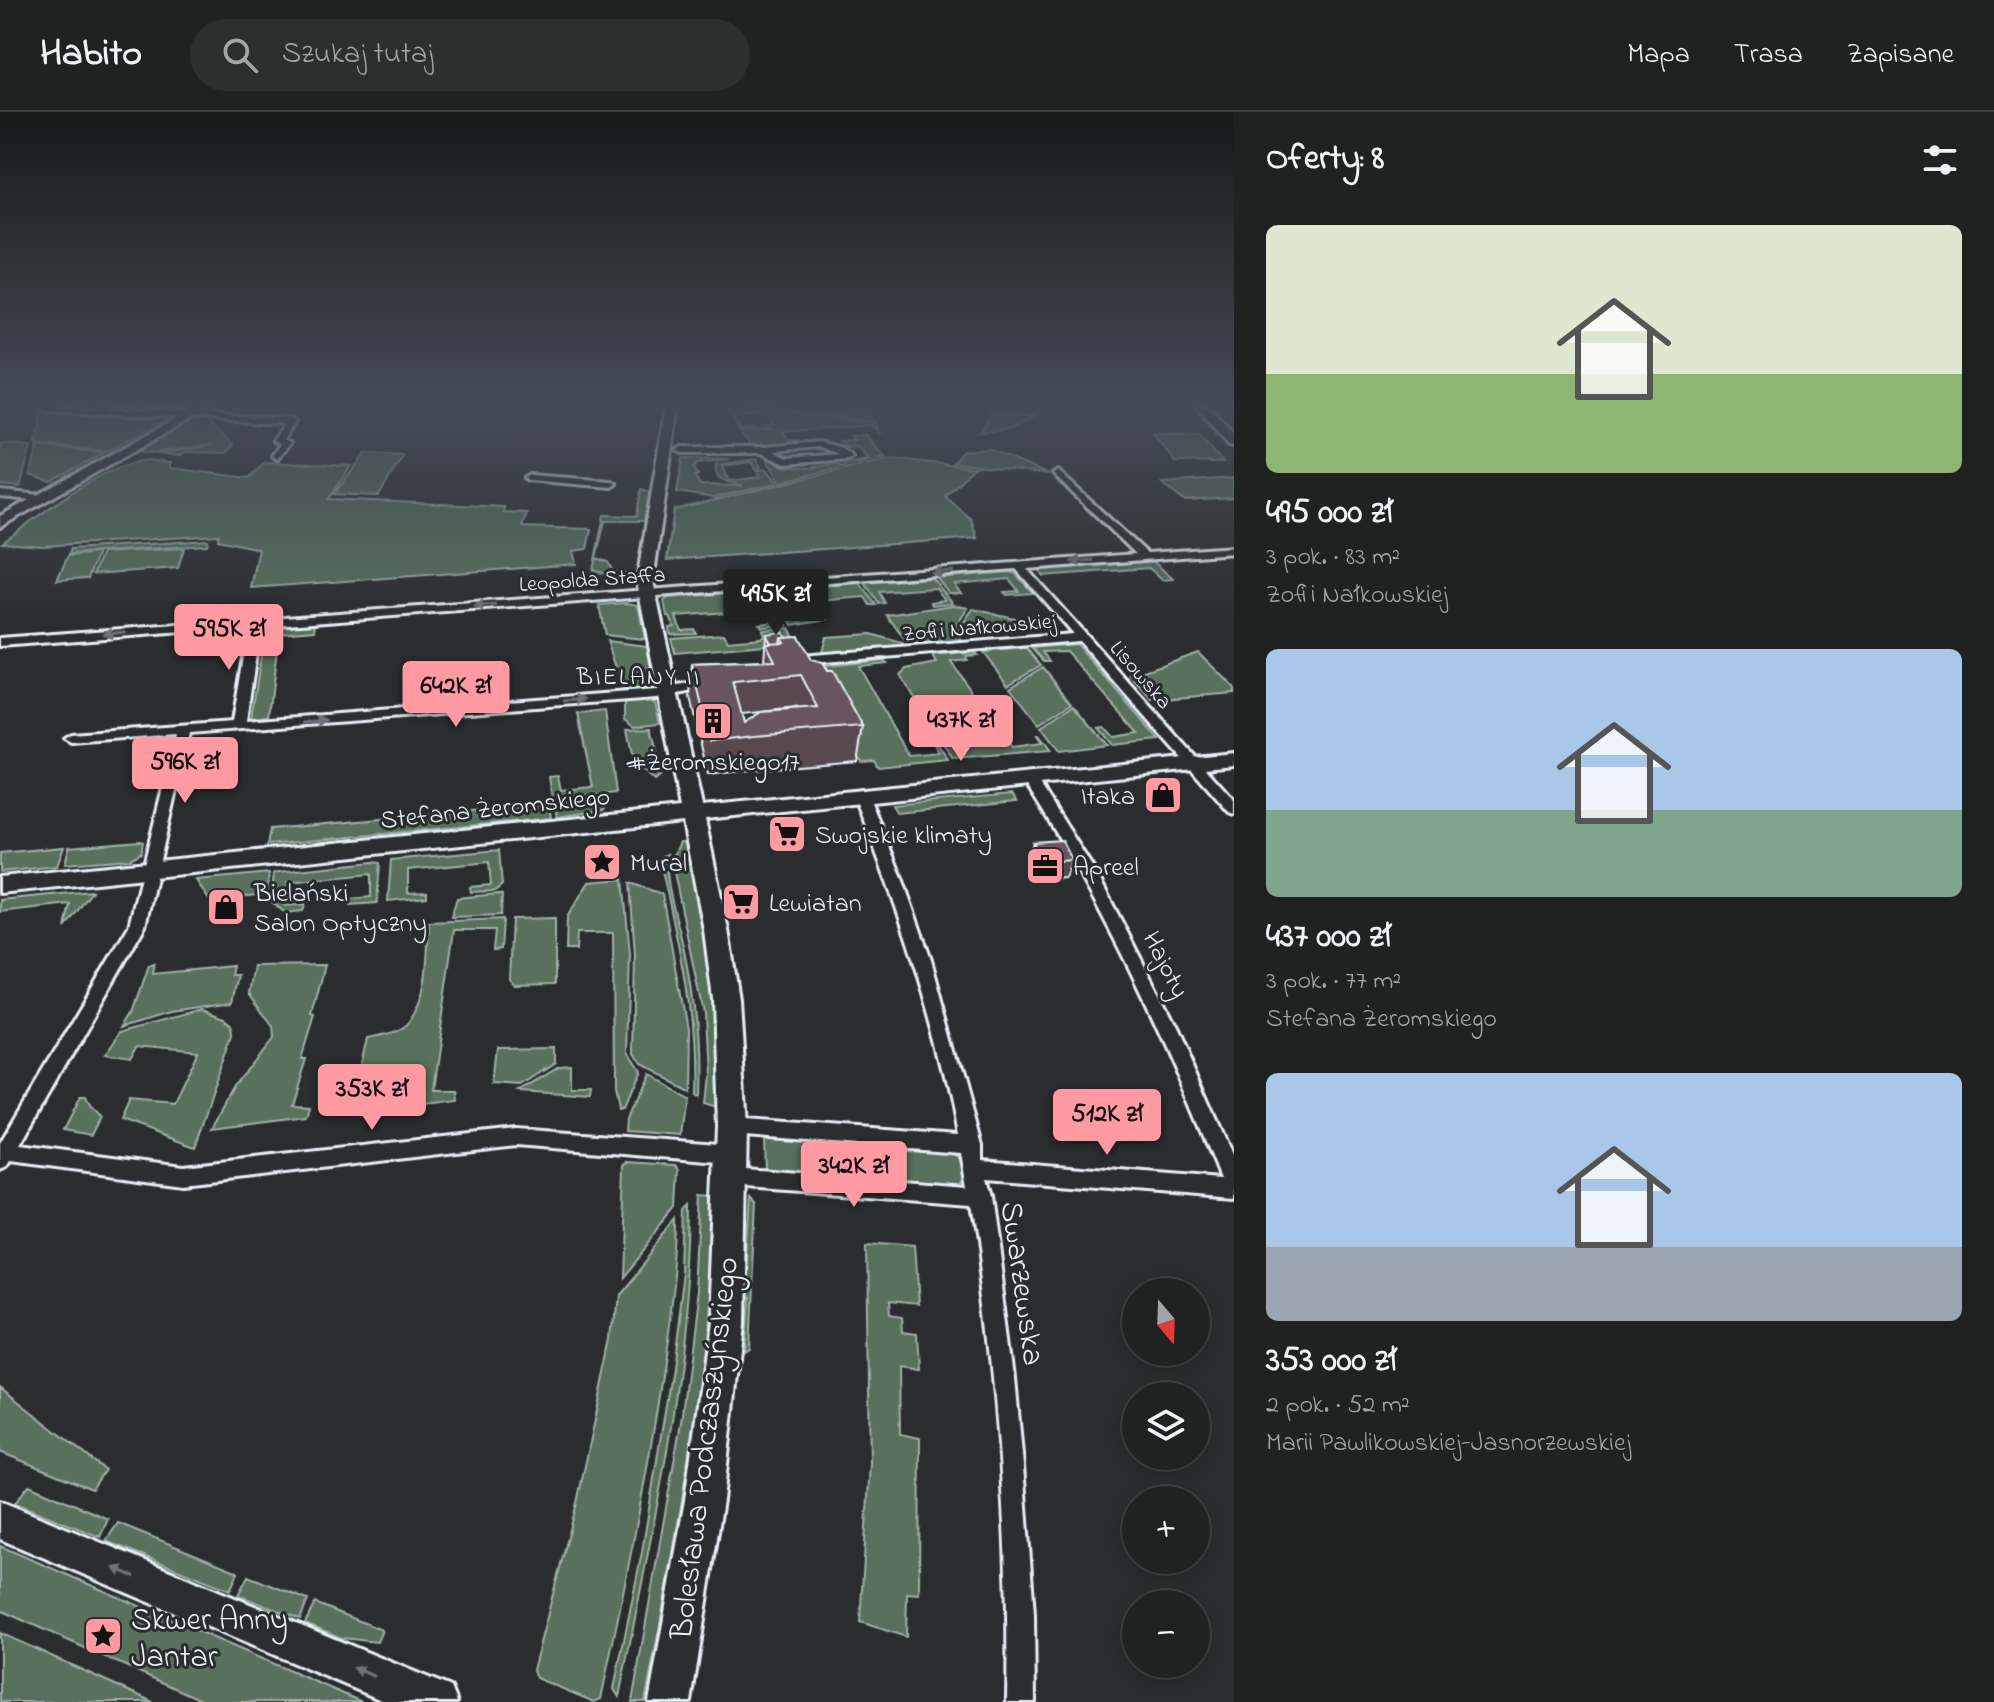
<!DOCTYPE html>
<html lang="pl">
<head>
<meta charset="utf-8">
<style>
	body { margin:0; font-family:"Indie Flower",sans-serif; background:#2d2f2f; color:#f1f3f6; height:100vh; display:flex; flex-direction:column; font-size:30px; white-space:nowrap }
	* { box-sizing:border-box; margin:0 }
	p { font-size:26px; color:#a2a4a5 }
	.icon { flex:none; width:44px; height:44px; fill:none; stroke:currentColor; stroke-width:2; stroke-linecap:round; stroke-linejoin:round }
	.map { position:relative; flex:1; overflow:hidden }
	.side { display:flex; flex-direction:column; background:#202222; width:760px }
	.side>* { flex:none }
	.needle { width:52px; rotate:161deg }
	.fabs { position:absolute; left:1122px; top:1166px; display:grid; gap:16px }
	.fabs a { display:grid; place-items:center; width:88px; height:88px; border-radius:50%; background:#202222; box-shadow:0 4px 20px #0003,0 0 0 2px #3d3f40; font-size:40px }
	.price { position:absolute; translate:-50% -68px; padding:0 18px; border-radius:8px; background:#ff9aa2; color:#111; font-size:26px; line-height:52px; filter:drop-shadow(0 2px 4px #0008) }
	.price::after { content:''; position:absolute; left:50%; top:48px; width:24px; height:18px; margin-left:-12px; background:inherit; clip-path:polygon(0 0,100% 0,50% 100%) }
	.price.active { background:#222; color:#fff }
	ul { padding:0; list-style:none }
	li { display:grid; align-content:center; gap:16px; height:424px; padding:0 32px }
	li span { display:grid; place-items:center; height:248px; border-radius:12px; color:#555 }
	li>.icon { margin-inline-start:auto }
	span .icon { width:144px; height:144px; fill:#fffc; stroke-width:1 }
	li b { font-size:34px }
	h2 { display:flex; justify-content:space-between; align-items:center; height:96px; padding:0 32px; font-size:34px }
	header { display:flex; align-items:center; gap:48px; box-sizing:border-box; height:112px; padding:0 40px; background:#202222; border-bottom:2px solid #3d3f40 }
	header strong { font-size:38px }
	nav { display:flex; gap:44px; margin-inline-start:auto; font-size:28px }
	.search { width:560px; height:72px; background:#2d2f2f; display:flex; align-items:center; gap:20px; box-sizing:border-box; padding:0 28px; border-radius:44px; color:#a2a4a5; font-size:30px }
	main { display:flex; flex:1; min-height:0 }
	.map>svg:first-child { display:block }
	.green { fill:#59705c; stroke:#a0b0aa; stroke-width:2 }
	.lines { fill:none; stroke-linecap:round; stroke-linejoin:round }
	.street-casing { stroke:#e8f1f8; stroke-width:6 }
	.secondary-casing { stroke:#e8f1f8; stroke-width:6 }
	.street { fill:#2a2d2e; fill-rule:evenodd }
	.secondary { fill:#2a2d2e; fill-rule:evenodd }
	.wall { fill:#594950; stroke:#e8f1f8; stroke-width:2; fill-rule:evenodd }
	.shaded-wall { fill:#483c41; stroke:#e8f1f8; stroke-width:2 }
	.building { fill:#67555d; stroke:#e8f1f8; stroke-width:2; fill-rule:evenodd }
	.oneway { fill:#6c7275 }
	.labels { text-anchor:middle; stroke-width:6; stroke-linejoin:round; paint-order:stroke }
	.far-street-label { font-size:22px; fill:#e8f1f8; stroke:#2a2d2e }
	.far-neighbourhood-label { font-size:24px; letter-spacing:2px; fill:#e8f1f8; stroke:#2a2d2e }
	.poi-label { font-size:26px; fill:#e8f1f8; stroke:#2a2d2e; text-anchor:start }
	.street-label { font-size:26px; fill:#e8f1f8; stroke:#2a2d2e }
	.near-street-label { font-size:32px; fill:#e8f1f8; stroke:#2a2d2e }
	.near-poi-label { font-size:32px; fill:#e8f1f8; stroke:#2a2d2e; text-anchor:start }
</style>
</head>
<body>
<header>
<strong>Habito</strong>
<div class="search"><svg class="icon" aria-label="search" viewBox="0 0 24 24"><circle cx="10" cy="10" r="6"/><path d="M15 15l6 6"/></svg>Szukaj tutaj</div>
<nav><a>Mapa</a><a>Trasa</a><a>Zapisane</a></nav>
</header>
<main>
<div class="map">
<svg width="1234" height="1590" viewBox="0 0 1234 1590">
	<rect width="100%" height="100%" fill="#2a2d2e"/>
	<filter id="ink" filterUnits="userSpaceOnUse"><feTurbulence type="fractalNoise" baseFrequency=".0125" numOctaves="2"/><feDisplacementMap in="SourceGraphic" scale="16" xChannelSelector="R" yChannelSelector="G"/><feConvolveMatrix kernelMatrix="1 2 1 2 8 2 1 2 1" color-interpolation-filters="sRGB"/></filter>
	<g filter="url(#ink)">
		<path class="green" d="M723,293L875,311L822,302L821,293H827L828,301L852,300L851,293H868L879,320L870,313L783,320L789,328H798L801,331L752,335L740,320L774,317L762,315L774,314L766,303L734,305L741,317H760L739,318L730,305L735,303H730Z
			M995,293H1007L1012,303L1035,304L1010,317L980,320L992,302L1006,306L992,300Z
			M50,298L166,307L108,339L36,332L42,301Z
			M193,309H205L233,333L226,341L184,340L180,344L157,342L213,333L149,341L140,339Z
			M1153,321L1199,322L1223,351L1175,350Z
			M865,323L885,344L781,370L766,346L786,355L808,356L868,347L858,334L847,335L840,329L854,328L851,324Z
			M3,331L31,334L20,375L0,373V332Z
			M38,335L39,334L104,341L51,370L30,363Z
			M989,337L1049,363L953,351L963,339Z
			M366,341L403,343L379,384L334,382Z
			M683,346L729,347L697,351L694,355L698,363L695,364L700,373L743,374C733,370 713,371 716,353L756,347L761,355L755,356L751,350L722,354L730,369L760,365L756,358L767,357L778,371L713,386L677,380Z
			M890,346L974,356L945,384L971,407L977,426L667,448L674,398Z
			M148,348L170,351L169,356L249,366L264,350L351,354L329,387L504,395L503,400L527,401L522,415L591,417L587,437L573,439L576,452L251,476L259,437L218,428L219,423L42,434L2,431C40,403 102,352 148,348Z
			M1233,366L1234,386L1184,389L1162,371Z
			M641,377L650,380L644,409H605L596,446L608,450L613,460L634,462L637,471H632L593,458L604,403L637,404Z
			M208,428L207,433L69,442L71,437Z
			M184,436L178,456L93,462L102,441Z
			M98,441L88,466L57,468L68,444Z
			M1153,449L1173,467L1162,468L1149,456L1043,464L1039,458Z
			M1010,460L1016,462L1033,481L1007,483L1004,480L1019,479L1009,467L954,472L961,481H949L937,466Z
			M932,466L953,491L933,493L931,490L945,488L936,476L879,480L885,491L879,492L865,471Z
			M860,471L876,493H870L865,485L807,490L813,502H825L828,507L792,513L773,478Z
			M767,478L787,513L761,515L759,512L773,510L766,497L676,504L681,518L694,517L696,521L670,522L669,515L674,514L670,504H667L664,489L668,486Z
			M627,491L638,493L645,527L605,523L599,493Z
			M954,493L968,496L954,517L962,529L909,534L887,503Z
			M973,497L1014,506L1019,513L1013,514L1014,517L961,521L959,517Z
			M316,512L315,518L279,521L269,604L251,606L265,519L273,515Z
			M789,516L797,530L675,541L671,526L724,522L728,529L761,526L764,523L762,518Z
			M871,522L902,531L904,534L822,541L826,525Z
			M607,529L647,534L653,570L650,574L624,579Z
			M1076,532L1160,628L1112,633L1098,616L1104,615L1113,625L1139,621L1066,539L1043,540L1050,549H1044L1032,536Z
			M1027,536L1041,553L1008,572L983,540Z
			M974,540L977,543L966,544L967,548L951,550L1012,635L1042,631L1037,623H1039L1051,639L953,647L900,563L906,557L937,551L933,544Z
			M1198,540L1234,576V581L1152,588L1131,564Z
			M884,548L887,551L858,554L909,644L939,641L933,630L936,629L948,648L878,655L874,648L861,649L849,627L862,625L825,554Z
			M1043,555L1072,591L1039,612L1010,575Z
			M645,586L655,590L660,611L635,614L625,607V588Z
			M1074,593L1107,633L1059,639L1041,615Z
			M605,599L616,681L553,689L549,665L558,664L561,678L593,675L578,602Z
			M651,616L657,640L650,646L653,660L660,665L654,669L633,648L627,617Z
			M1012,682L1017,689L897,701L892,693Z
			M602,687L605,696L603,698L557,705L554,691Z
			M549,692L551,706L267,733L270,717Z
			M140,729L143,730L141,741L130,747L65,752L69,735Z
			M680,730H685C689,750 695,770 699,790C713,857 715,926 716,995L703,991L706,962L703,901L673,755L674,743Z
			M64,735L57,754L0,760V741Z
			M499,738L502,773L495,779L471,780L470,775L491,773L489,750L408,758V781L427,780V785L388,789L391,748Z
			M667,742C664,772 677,805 683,834C694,884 698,932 696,983L692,980C695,900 679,835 662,758L663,744Z
			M373,750L380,751L377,791L350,793V787L371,785V762L288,770L285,794L305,792L303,799L285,801L271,789L274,761L279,760Z
			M269,761L267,782L209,788L196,768Z
			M623,767L630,842L627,943L638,960L622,998H618L614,979L613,821H577L576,838H566L567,805L589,770Z
			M630,771L662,782L686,916L685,976L639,952L633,942L635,843Z
			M92,779L65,816L70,792L0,800V788Z
			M498,782L502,783L501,803L451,805L457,786Z
			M555,806V872L514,873L509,867L512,807Z
			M503,807L501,837L493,838L495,818H454L431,978H454L455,988L368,999L357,975L368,927C381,924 400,922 409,910C429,883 427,843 429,810Z
			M154,852L153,862L233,854L231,863H238L232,890L172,899L124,914L133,900L149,853Z
			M325,853L312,904L315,905L302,947H306L292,992L309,993L306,1004L212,1016L235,975L274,925L273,914L249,881L254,854Z
			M202,897L226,905L234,911L235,921L195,1035L120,1008L129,988L173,992L198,940L139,934L132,947L105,943L122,919Z
			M556,937V952L522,974L494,972L498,938Z
			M572,955V978H591L590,985L520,980L559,956Z
			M646,962L685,984L680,1023L625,1019L626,1007Z
			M80,985H85L89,994L100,1005L91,1023L63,1018Z
			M764,1026L942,1038C956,1041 964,1047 965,1062L962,1069L952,1074L765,1061Z
			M627,1050L676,1053L680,1057L678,1096L620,1166L624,1053Z
			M702,1083L715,1084C708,1254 678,1423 645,1590H632L681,1310L697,1181Z
			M751,1087L756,1092L749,1236L744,1239L748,1186L744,1185Z
			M691,1094C690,1259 651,1424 619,1585L614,1577L642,1440L672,1256L684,1162L686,1099Z
			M678,1108C678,1154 671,1198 665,1243C649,1358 625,1473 601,1587L594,1590L536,1566L533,1558L577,1391L601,1280L612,1228L616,1184Z
			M867,1131L912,1135L916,1194L888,1191L889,1204L902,1206L903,1219L917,1221L919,1257L899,1254L900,1322L920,1326L919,1482L907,1481L906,1525L860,1510L870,1352Z
			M0,1275L105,1358L92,1377L0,1340Z
			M29,1373L108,1407L100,1425L15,1391Z
			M118,1411L236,1459L238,1461L230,1478L106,1429Z
			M0,1434L362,1590H206L0,1498Z
			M248,1464L308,1488L300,1507L238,1483Z
			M315,1491L382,1518L377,1530L342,1526L305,1511Z
			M0,1521L142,1585L153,1590H0Z"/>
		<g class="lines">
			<defs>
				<path id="street" d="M46,293L98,296L103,293H112L108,297L291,307L295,310L283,328L290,331L277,347L272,344L280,332L273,329L285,312L48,298L44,295Z
					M819,330L842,336L852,344L847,347L785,352L761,341H682L677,338L682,335H763ZM819,335L839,342L786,346L773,339Z
					M1058,359L1147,441L1234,435V441L1027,457L1234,688V702L1229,700L1079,529L788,553L782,549L788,545L1073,522L1016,457L260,514L246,609L656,578L711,568L717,572L711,576L656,586L189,621L145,814L20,1033L183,1054L516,1017L732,1033L739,1036L742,1042L739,1048L732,1051L516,1033L183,1072L11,1049L7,1055L0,1058V1031L129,814L176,622L71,630L64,626L71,622L232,610L248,515L0,534V526L1136,442L1055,364L1053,362Z
					M530,363L611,369L616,372L611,375L527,368L525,366Z
					M0,379L42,383L47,386L42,389L0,385Z
					M1030,663L1035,664L1098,764L1176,915L1234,1048V1086L986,1066L991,1084L1015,1266L1023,1354L1034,1502L1035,1590H1007C1010,1427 996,1253 971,1092L732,1074L725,1071L722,1065L725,1059L732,1056L967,1074L961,1041L732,1023L725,1021L722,1015L725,1009L732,1007L958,1023C937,906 898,794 854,683L861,678L868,683L902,766L931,848L982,1033V1048L1221,1067C1166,927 1104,793 1023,667Z"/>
				<path id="secondary" d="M201,293H215L0,415V404Z
					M666,293H678L653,469L702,694L1234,641V653L705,707L728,818L739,887L747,1015L743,1210L723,1388L691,1590H649L685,1388L709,1210L717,1015L713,887L704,818L683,710L0,781V765L680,696L637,469Z
					M1196,293H1208L1234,322V334L1229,333Z
					M0,1389L451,1575L457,1590H386L0,1427Z"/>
			</defs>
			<use href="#street" class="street-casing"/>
			<use href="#secondary" class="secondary-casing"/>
			<use href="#street" class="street"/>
			<use href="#secondary" class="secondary"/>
		</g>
		<path class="wall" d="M114,293H183L177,298L114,294Z
			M766,522L786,525L811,548L827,559L863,615L857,649L751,658L708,663L690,585L692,552L764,549ZM796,596L797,597L744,611L742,602Z
			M1033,730L1072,748L1065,766L1037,768L1027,747Z"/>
		<path class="shaded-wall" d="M175,293H183L177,298Z"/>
		<path class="building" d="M783,520L786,525H781L780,530L771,531L766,522Z
			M798,524L811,548L822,551L827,559H832L863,615L754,624L710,629L692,552L775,549L766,531L784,530L781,525ZM801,563L818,596L761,600L744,611L733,570Z
			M1062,728L1072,748L1044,750L1033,730Z"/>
		<defs><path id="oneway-solid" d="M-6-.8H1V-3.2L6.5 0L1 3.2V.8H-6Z" transform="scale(2)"/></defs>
		<g class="oneway">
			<use href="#oneway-solid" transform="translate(1082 449) rotate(176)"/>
			<use href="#oneway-solid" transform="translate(942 460) rotate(176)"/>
			<use href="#oneway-solid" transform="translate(485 494) rotate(176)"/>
			<use href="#oneway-solid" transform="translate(114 521) rotate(176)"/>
			<use href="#oneway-solid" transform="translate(575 588) rotate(-5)"/>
			<use href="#oneway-solid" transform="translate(316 609) rotate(-5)"/>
			<use href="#oneway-solid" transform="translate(124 1460) rotate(-157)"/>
			<use href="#oneway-solid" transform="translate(364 1560) rotate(-157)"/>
		</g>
	</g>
	<linearGradient id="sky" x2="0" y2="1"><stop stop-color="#171919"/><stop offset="0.57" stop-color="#444c57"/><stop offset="1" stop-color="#444c57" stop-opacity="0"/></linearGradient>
	<rect width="1234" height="515" fill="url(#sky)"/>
	<defs>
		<symbol id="building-square" viewBox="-11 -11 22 22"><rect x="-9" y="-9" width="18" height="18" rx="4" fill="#ff9aa2" stroke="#2a2d2e"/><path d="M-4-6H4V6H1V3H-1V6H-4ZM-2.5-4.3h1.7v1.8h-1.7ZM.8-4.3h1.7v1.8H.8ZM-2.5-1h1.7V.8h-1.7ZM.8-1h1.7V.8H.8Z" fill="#111"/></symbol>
		<symbol id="shop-square" viewBox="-11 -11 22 22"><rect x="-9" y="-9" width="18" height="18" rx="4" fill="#ff9aa2" stroke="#2a2d2e"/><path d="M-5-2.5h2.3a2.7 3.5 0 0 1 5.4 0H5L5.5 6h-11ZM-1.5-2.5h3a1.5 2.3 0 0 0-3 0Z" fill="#111"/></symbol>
		<symbol id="supermarket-square" viewBox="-11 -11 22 22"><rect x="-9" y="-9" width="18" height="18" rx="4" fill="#ff9aa2" stroke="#2a2d2e"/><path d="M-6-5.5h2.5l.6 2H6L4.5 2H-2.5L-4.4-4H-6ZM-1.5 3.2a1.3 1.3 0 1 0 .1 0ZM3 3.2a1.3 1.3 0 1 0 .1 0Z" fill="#111"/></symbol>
		<symbol id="sight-square" viewBox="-11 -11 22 22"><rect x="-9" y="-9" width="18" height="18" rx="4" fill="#ff9aa2" stroke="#2a2d2e"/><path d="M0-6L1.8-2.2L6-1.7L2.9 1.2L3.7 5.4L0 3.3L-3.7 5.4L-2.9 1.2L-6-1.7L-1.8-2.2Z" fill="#111"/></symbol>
		<symbol id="office-square" viewBox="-11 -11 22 22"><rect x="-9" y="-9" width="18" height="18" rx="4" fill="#ff9aa2" stroke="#2a2d2e"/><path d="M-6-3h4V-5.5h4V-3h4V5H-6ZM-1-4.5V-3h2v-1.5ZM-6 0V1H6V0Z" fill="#111"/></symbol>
	</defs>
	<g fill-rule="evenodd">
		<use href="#building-square" x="691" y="587" width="44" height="44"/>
		<use href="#shop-square" x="1141" y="661" width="44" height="44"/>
		<use href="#supermarket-square" x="765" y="700" width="44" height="44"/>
		<use href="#sight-square" x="580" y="728" width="44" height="44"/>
		<use href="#office-square" x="1023" y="732" width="44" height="44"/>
		<use href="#supermarket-square" x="719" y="768" width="44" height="44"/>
		<use href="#shop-square" x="204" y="773" width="44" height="44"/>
		<use href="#sight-square" x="81" y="1502" width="44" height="44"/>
	</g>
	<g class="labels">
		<g class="far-street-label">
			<text transform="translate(592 466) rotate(-4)" y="8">Leopolda Staffa</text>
			<text transform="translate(979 514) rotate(-5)" y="8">Zofii Nałkowskiej</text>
			<text transform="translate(1142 562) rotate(49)" y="8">Lisowska</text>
		</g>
		<g class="far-neighbourhood-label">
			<text x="639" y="572">BIELANY II</text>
		</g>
		<g class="poi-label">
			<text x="713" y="658" text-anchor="middle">#Żeromskiego17</text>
			<text x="1135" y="692" text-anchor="end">Itaka</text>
			<text x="815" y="731">Swojskie klimaty</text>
			<text x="630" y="759">Mural</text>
			<text x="1073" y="763">Apreel</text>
			<text x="254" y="789">Bielański<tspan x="254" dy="30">Salon Optyczny</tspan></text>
			<text x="769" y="799">Lewiatan</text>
		</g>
		<g class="street-label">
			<text transform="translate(495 695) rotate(-6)" y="9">Stefana Żeromskiego</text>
			<text transform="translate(1167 852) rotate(63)" y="9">Hajoty</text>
		</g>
		<g class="near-street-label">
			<text transform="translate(1024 1171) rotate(82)" y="11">Swarzewska</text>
			<text transform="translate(703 1336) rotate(-83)" y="11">Bolesława Podczaszyńskiego</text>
		</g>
		<g class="near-poi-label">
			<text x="131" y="1517">Skwer Anny<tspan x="131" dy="37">Jantar</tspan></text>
		</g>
	</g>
</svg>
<div class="fabs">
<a><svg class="needle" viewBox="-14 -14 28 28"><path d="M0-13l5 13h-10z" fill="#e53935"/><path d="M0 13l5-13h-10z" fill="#a2a4a5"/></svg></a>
<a><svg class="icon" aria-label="layers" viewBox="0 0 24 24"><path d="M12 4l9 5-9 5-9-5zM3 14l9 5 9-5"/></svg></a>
<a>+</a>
<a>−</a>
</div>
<b class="price active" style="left:776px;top:525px">495K zł</b>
<b class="price" style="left:229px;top:560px">595K zł</b>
<b class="price" style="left:456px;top:617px">642K zł</b>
<b class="price" style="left:961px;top:651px">437K zł</b>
<b class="price" style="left:185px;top:693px">596K zł</b>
<b class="price" style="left:372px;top:1020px">353K zł</b>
<b class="price" style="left:1107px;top:1045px">512K zł</b>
<b class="price" style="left:854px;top:1097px">342K zł</b>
</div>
<section class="side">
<h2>Oferty: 8<svg class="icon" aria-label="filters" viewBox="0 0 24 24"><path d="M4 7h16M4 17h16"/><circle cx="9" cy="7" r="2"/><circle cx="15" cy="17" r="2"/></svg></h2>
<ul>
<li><span style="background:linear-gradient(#dfe7d0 60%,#8fb573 0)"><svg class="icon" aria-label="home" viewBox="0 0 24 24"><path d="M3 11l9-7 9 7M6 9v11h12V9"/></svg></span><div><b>495 000 zł</b><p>3 pok. · 83 m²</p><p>Zofii Nałkowskiej</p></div></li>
<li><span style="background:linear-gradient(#a9c7e8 65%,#7fa58c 0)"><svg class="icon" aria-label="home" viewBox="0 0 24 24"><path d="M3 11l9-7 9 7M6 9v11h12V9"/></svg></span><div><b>437 000 zł</b><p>3 pok. · 77 m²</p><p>Stefana Żeromskiego</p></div></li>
<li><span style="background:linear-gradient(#a9c7e8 70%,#9aa5b1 0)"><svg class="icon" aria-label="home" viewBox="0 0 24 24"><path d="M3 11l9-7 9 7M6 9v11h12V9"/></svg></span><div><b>353 000 zł</b><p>2 pok. · 52 m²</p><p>Marii Pawlikowskiej-Jasnorzewskiej</p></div></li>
</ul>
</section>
</main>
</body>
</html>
